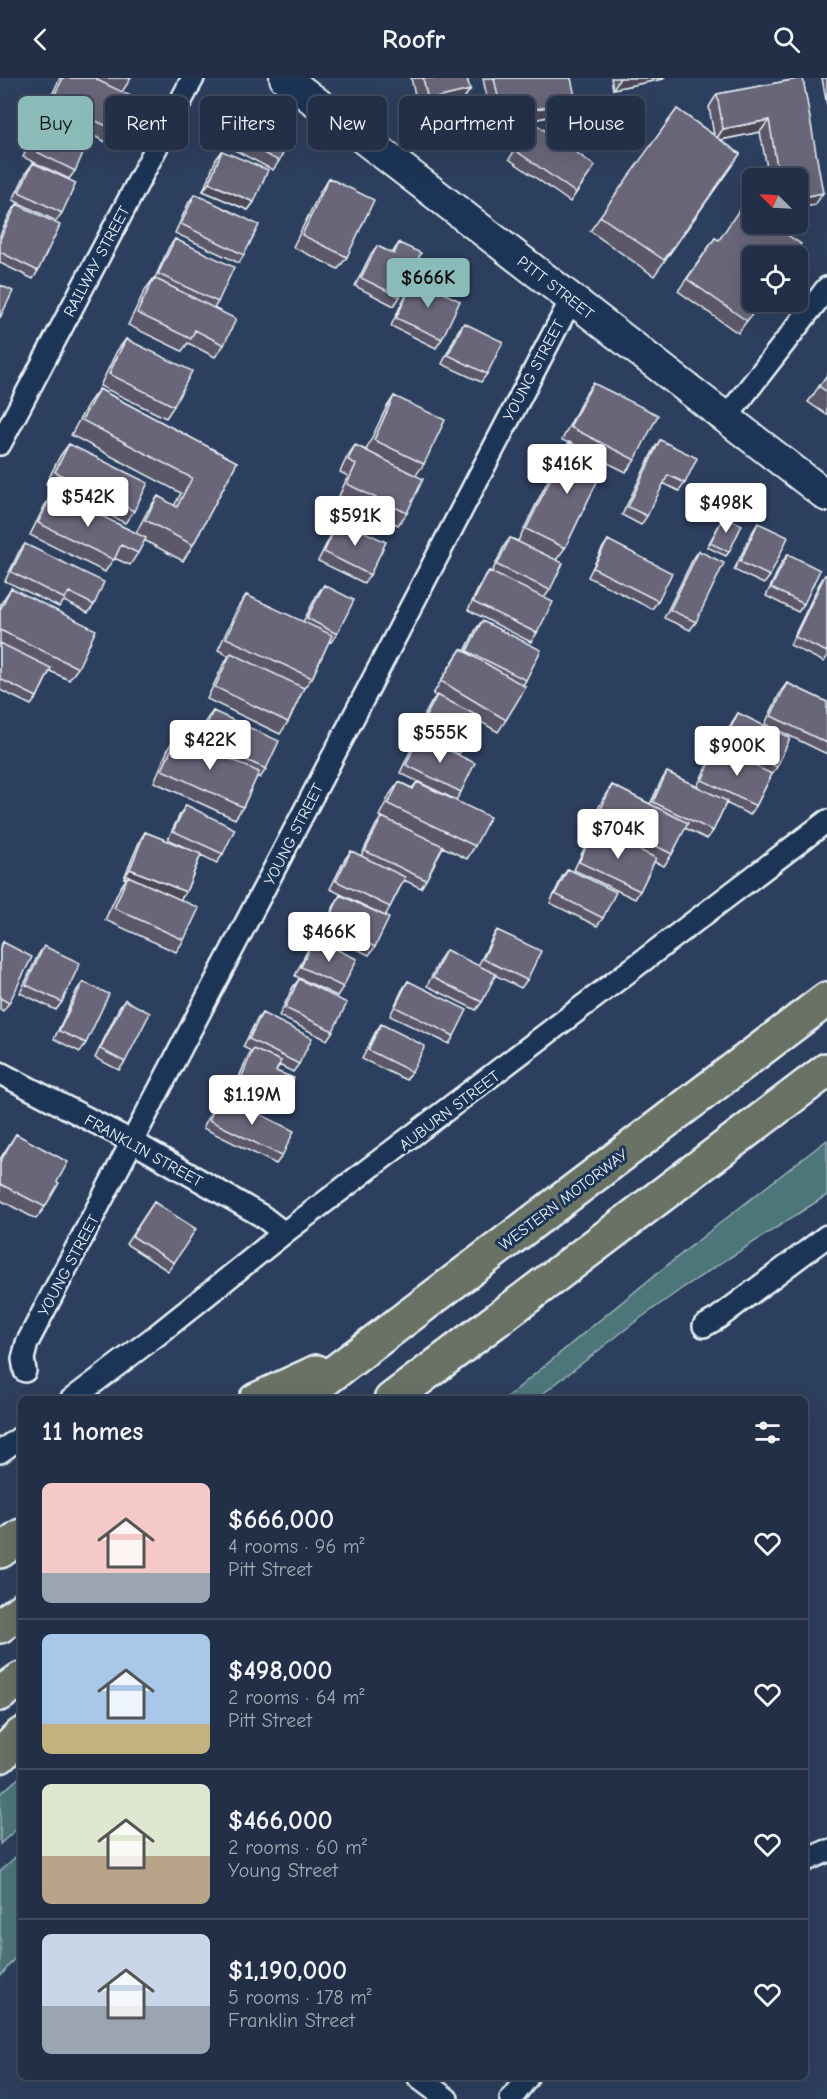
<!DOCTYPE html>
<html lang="en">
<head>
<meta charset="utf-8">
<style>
	body { margin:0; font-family:"Comic Neue",sans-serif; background:#2e3b51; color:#f1f3f6; height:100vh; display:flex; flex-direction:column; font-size:22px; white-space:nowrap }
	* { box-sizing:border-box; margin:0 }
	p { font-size:20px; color:#a2a9b3 }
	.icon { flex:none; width:33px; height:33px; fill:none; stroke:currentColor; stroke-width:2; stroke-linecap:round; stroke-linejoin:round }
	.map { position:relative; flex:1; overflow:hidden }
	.sheet { position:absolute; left:18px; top:1318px; width:790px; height:684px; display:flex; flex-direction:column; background:#222f46; border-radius:9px; box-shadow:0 6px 24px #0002,0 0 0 2px #3f4a5f }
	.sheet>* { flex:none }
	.banner { position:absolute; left:18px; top:18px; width:792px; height:54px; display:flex; gap:12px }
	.needle { width:39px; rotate:294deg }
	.tools { position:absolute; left:742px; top:90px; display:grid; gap:12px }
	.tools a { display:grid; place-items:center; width:66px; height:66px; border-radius:9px; background:#222f46; box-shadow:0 6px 24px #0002,0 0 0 2px #3f4a5f; font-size:30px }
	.price { position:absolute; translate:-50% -51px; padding:0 14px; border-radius:6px; background:#fff; color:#222; font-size:20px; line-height:39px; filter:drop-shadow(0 2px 3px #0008) }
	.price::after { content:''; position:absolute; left:50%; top:36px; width:18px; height:14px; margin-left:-9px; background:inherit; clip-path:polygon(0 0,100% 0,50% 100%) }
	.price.on { background:#8bbbb9; color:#111 }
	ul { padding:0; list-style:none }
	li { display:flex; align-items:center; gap:18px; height:150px; padding:0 24px }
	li+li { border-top:2px solid #3f4a5f }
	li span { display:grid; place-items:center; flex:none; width:168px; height:120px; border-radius:9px; color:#555 }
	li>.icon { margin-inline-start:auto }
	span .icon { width:72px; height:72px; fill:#fffc; stroke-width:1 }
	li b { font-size:26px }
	h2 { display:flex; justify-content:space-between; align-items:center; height:72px; padding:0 24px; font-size:26px }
	.tag { padding:0 21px; border-radius:9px; background:#222f46; box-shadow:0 6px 24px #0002,0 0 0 2px #3f4a5f; font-size:21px; line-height:54px }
	.tag.on { background:#8bbbb9; color:#111 }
	header { display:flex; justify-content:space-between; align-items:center; height:78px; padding:0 24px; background:#222f46; font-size:27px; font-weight:700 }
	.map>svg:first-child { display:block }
	.green { fill:#4e767a; stroke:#9bb4b9; stroke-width:1.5 }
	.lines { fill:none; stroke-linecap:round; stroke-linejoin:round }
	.street-casing { stroke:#e8f1f8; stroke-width:26 }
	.secondary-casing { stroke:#e8f1f8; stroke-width:34 }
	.highway-casing { stroke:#e8f1f8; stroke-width:38 }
	.street { stroke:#1d3557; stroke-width:21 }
	.secondary { stroke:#1d3557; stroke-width:30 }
	.highway { stroke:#6b7165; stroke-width:33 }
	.wall { fill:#5c5869; stroke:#e8f1f8; stroke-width:1.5 }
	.shaded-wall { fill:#4b4755; stroke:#e8f1f8; stroke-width:1.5 }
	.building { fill:#6b667a; stroke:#e8f1f8; stroke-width:1.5 }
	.labels { text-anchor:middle; stroke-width:6; stroke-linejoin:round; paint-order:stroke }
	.street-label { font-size:16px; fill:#e8f1f8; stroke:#1d3557 }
</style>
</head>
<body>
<header><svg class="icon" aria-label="back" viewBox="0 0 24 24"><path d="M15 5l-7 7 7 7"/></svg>Roofr<svg class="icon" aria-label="search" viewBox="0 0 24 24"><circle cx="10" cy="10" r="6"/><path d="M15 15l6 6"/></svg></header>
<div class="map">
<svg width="827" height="2021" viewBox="0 0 827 2021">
	<rect width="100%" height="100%" fill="#2d3f5e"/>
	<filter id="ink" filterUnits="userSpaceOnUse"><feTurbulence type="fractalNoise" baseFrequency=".0167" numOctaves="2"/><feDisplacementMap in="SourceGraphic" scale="12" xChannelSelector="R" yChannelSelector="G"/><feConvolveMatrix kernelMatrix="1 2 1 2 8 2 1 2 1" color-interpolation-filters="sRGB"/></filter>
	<g filter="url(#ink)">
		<path class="green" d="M827,1062V1117L684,1209L635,1244L536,1321H505C610,1232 717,1146 827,1062Z
			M21,1698V1747L0,1766V1716Z
			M21,1774V1872L0,1899V1793Z"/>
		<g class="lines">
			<defs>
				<path id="street" d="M726,340L827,210
					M0,366L193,0
					M0,995L133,1064L262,1138L284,1155
					M704,1248L718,1240L827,1158
					M25,1293L23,1281L27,1265L572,220
					M71,1322L157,1257L284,1155L827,743
					M0,1374L21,1359
					M806,1782L827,1773
					M419,2000L447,2021
					M511,2021L527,2000"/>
				<path id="secondary" d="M285,0L827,418"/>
				<path id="highway" d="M256,1322L317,1294
					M298,1322L827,921
					M391,1322L827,992
					M0,1473L21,1458
					M0,1548L21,1532
					M0,1616L21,1601
					M0,1678L21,1657"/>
			</defs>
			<use href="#street" class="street-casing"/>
			<use href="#secondary" class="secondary-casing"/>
			<use href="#highway" class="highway-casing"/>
			<use href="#street" class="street"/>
			<use href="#secondary" class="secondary"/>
			<use href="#highway" class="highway"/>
		</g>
		<path class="wall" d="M60,0H131L122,14L117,53L108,65L44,34Z
			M411,0H467L470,12L461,24L419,34Z
			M483,0H571L567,35L493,50Z
			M611,0H664L663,1L613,11Z
			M803,0L815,127L798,100H769L760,54L721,62L740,76L654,198L590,153L677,31L714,57L709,29L717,16Z
			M822,0H827V28Z
			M248,26L279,83L273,92L225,67L242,34Z
			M45,38L75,93L69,101L23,79L39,46Z
			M534,45L595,88L570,124L509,81Z
			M222,73L254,124L248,132L203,113L216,81Z
			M33,85L62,135L56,143L13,122L27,93Z
			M329,100L347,179L338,191L293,169L321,112Z
			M195,116L244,177L239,185L175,155L189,124Z
			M17,126L38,193L33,201L0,185V157L11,134Z
			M715,160L718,162L761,224L738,255L678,213Z
			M175,161L218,224L214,230L224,267L215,279L188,265L182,273L128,247L145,212L154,200H155L169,169Z
			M399,165L400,219L394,228L355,208L371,176L377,168L392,175Z
			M415,201L442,261L436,270L391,248L409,210Z
			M464,245L487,296L481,304L442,286L458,253Z
			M126,261L174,328L166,340L100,308L117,273Z
			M827,297V337L808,324Z
			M593,305L635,382L626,394L606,384L565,470L556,482L550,512L544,520L537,555L531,564L468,532L483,501L489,493L492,494L504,468L510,460L518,463L561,376L569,365L562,362L585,317Z
			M99,311L237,384L193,467L183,483L144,462L138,475L130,487L114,480L105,494L30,457L45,427L53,414L136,455L147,434L158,418L174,428L181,415L71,357L88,326Z
			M394,318L424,386L416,397L407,435L398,447L339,418L348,398L340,394L347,379L355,367L366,372L386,330Z
			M660,362L685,405L679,413L663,405L647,438L641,447L622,437L654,371Z
			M69,366L134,433L125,445L46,406L60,378Z
			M724,438L729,474L726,478L707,469Z
			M339,442L370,497L364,505L318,483L334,451Z
			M758,445L770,498L764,506L734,492L753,453Z
			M608,462L658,523L652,531L588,499L602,471Z
			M25,466L94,527L88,535L64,523L59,529L5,503L19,474Z
			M699,473L696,544L690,552L664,540L693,481Z
			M788,476L804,526L798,534L766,518L782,484Z
			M825,497L827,498V579L824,584L790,567L819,506Z
			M324,507L337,556L331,564L329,563L312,600L304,610L288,644L280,656L207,621L223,587L229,578L218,572L238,529L246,517L303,544L318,515Z
			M11,510L78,590L69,602L50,593L37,619L31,627L0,612V527Z
			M482,543L526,602L523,607L506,642L498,654L478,642L465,668L459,676L416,654L431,625L436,618L433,616L453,583L461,571L465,573L476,551Z
			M787,605L827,624V676L765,646L781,613Z
			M213,633L266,691L260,700L257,698L243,729L235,741L154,704L169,669L178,657L196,666L207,641Z
			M738,635L777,689L772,696L756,728L750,737L726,725L713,753L707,761L685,750L672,776L664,788L654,784L640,813L635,821L574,792L589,760L593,753L588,751L604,719L612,707L650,726L661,703L667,694L697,709L711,678L717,670L719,671L732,644Z
			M419,658L461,714L456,722L400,695L413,667Z
			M399,704L412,710L417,704L475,768L467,781L443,769L426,802L421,810L404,802L390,829L385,838L330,811L345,781L351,773L361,778L376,747L382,739L379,738L390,716Z
			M186,727L223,776L217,785L201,777L186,814L180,822L184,862L176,874L105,842L120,810L127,800H124L140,762L145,754L192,773L168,761L180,736Z
			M568,791L603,840L597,848L550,825L562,799Z
			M340,817L375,869L369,877L321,854L335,826Z
			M497,852L527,902L521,910L495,897L482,924L476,932L427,908L440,881L446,872L478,888L492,860Z
			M314,861L343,909L337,918L295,898L309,869Z
			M3,864L9,925L3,933L0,931V869Z
			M44,868L62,924L56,932L20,915L38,877Z
			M299,901L333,953L327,962L279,938L293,909Z
			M408,903L454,958L449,966L390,938L402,912Z
			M83,904L86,965L80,974L54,961L77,912Z
			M125,922V984L119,992L95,980L119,930Z
			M262,935L299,986L293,994L279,987L276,993L278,1035L232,1016L247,980L251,973L243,969L256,943Z
			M381,946L412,994L406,1002L362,981L375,955Z
			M221,1017L282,1078L276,1086L203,1050L215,1025Z
			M16,1056L45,1129L36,1141L0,1122V1081Z
			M154,1124L174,1185L168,1193L126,1166Z"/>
		<path class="shaded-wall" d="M620,0H664L663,1L613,11Z
			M470,12L461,24L419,34L428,22Z
			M576,23L567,35L493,50L502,38Z
			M769,42L760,54L715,63L723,51Z
			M209,105L254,124L248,132L203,113Z
			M823,115L815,127L798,130V120Z
			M130,791L186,814L180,822L128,798L127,800H124Z
			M238,1008L284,1027L278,1035L232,1016Z"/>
		<path class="building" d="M63,0H98L97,2L133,19L117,53L52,22Z
			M423,0H467L470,12L428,22Z
			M494,0H571L576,23L502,38Z
			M803,0L823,115L798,120V100H779L769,42L723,51L717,16Z
			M248,26L296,51L279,83L231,59Z
			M677,31L740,76L664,182L600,138Z
			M45,38L90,60L75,93L29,70Z
			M534,45L595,88L576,115L515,72Z
			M222,73L268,92L254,124L209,105Z
			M33,85L76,105L62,135L19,114Z
			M329,100L374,122L347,179L302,157Z
			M195,116L259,147L244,177L181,146Z
			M17,126L60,147L38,193L0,174V161Z
			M743,126L753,133V146H771L801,166L792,178H753V224H761L747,243L687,201L715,160L719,162Z
			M175,161L234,189L218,224L158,196Z
			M399,165L421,175L400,219L361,200L377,168L394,176Z
			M154,200L236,241L224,267L195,252L191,261L137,235Z
			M415,201L460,223L442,261L396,240Z
			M0,207L13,213L0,240Z
			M464,245L503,264L487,296L448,277Z
			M126,261L192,293L174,328L109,296Z
			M827,297V314L819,308Z
			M593,305L658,337L635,382L570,349Z
			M99,311L237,384L193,467L145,442L158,418L177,429L192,400L82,342Z
			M394,318L445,342L424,386L374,362Z
			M660,362L697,380L685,405L668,397L647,438L628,429Z
			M569,364L607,383L565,470L526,451Z
			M69,366L148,405L134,433L55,394Z
			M355,367L423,401L407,435L347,406L356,386L348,382Z
			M53,414L146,460L138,475L121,467L114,482L38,445Z
			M724,438L742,447L729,474L710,465Z
			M339,442L386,464L370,497L324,474Z
			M758,445L788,459L770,498L740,484Z
			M510,460L563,485L550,512L497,487Z
			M608,462L672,495L658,523L593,490Z
			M25,466L104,504L94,527L69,514L65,521L11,494Z
			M699,473L724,485L696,544L670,532Z
			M788,476L820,492L804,526L771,510Z
			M489,493L553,524L537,555L473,524Z
			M825,497L827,498V574L795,559Z
			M324,507L354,522L337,556L307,540Z
			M11,510L96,552L78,590L0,552V532Z
			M246,517L332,557L312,600L226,560Z
			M482,543L541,572L526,602L467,573Z
			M0,565L51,590L37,619L0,601Z
			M461,571L526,609L506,642L441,603Z
			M231,575L304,610L288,644L215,609Z
			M787,605L827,624V665L771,638Z
			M437,617L480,639L465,668L422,646Z
			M213,633L279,663L266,691L200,661Z
			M738,635L790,660L777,689L724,664Z
			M178,657L259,694L243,729L162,692Z
			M419,658L475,685L461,714L406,687Z
			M717,670L772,696L756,728L702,702Z
			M667,694L727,723L713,753L653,724Z
			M399,704L413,711L417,704L490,739L475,768L388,726Z
			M612,707L688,745L672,776L597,739Z
			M186,727L235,751L223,776L173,753Z
			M382,739L443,768L426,802L365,773Z
			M595,751L656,780L640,813L579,784Z
			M145,754L201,776L186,814L130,791Z
			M351,773L405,799L390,829L336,803Z
			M568,791L616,814L603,840L555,816Z
			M128,798L199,830L184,862L114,830Z
			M340,817L389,840L375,869L327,846Z
			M497,852L541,873L527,902L483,881Z
			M314,861L357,881L343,909L301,889Z
			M3,864L32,879L9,925L0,920V870Z
			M44,868L80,885L62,924L26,907Z
			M446,872L496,896L482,924L433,900Z
			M299,901L347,925L333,953L285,930Z
			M408,903L467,932L454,958L395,929Z
			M83,904L109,916L86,965L59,953Z
			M125,922L150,935L125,984L100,971Z
			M262,935L312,960L299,986L249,961Z
			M381,946L425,968L412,994L368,972Z
			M253,971L281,983L276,993L294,1000L284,1027L238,1008Z
			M221,1017L294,1053L282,1078L209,1042Z
			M16,1056L68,1084L57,1104L59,1105L45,1129L0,1106V1084Z
			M154,1124L196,1151L174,1185L132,1158Z"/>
	</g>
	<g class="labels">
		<g class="street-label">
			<text transform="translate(96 183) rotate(-62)" y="6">RAILWAY STREET</text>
			<text transform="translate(556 209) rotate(38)" y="6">PITT STREET</text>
			<text transform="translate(533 292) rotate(-62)" y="6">YOUNG STREET</text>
			<text transform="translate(293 756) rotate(-63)" y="6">YOUNG STREET</text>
			<text transform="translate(449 1032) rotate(-37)" y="6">AUBURN STREET</text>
			<text transform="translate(144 1072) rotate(29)" y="6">FRANKLIN STREET</text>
			<text transform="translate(563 1121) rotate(-37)" y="6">WESTERN MOTORWAY</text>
			<text transform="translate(68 1187) rotate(-62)" y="6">YOUNG STREET</text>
		</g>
	</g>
</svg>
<div class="tools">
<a><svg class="needle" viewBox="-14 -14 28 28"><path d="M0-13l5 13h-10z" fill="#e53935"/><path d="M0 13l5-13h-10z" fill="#a2a9b3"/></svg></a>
<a><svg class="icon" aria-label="locate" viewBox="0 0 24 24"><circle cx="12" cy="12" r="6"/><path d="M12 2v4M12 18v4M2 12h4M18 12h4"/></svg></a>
</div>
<b class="price on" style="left:428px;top:231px">$666K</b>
<b class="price" style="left:567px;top:417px">$416K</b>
<b class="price" style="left:88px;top:450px">$542K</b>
<b class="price" style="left:726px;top:456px">$498K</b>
<b class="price" style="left:355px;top:469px">$591K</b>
<b class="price" style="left:440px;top:686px">$555K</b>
<b class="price" style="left:210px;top:693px">$422K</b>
<b class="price" style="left:737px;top:699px">$900K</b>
<b class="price" style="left:618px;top:782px">$704K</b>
<b class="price" style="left:329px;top:885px">$466K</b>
<b class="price" style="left:252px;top:1048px">$1.19M</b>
<div class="banner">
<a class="tag on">Buy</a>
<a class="tag">Rent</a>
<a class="tag">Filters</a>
<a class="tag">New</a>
<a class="tag">Apartment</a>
<a class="tag">House</a>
</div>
<section class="sheet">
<h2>11 homes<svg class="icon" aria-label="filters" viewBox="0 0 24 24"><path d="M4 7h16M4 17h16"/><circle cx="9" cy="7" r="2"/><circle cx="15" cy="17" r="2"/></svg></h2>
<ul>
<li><span style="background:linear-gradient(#f6c9c9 75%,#9aa5b1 0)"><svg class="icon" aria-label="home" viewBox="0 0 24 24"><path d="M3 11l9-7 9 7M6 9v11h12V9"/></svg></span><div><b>$666,000</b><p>4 rooms · 96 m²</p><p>Pitt Street</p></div><svg class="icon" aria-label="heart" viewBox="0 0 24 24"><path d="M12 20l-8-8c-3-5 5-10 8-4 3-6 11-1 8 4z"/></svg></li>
<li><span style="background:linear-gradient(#a9c7e8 75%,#c2b280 0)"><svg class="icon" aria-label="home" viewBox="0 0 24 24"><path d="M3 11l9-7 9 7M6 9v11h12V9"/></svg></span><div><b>$498,000</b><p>2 rooms · 64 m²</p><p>Pitt Street</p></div><svg class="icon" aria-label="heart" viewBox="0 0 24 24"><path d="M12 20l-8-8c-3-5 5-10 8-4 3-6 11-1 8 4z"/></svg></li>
<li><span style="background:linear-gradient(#dfe7d0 60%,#b9a48a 0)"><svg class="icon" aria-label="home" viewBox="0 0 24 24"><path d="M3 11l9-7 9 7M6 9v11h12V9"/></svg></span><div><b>$466,000</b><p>2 rooms · 60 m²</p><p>Young Street</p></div><svg class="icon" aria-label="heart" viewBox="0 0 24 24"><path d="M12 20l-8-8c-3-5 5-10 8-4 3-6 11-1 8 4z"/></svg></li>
<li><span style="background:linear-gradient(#c9d6e8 60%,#9aa5b1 0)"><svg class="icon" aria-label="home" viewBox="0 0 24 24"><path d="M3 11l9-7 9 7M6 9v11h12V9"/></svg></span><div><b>$1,190,000</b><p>5 rooms · 178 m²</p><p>Franklin Street</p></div><svg class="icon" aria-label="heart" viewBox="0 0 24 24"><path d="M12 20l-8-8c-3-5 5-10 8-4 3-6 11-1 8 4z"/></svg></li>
</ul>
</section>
</div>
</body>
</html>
